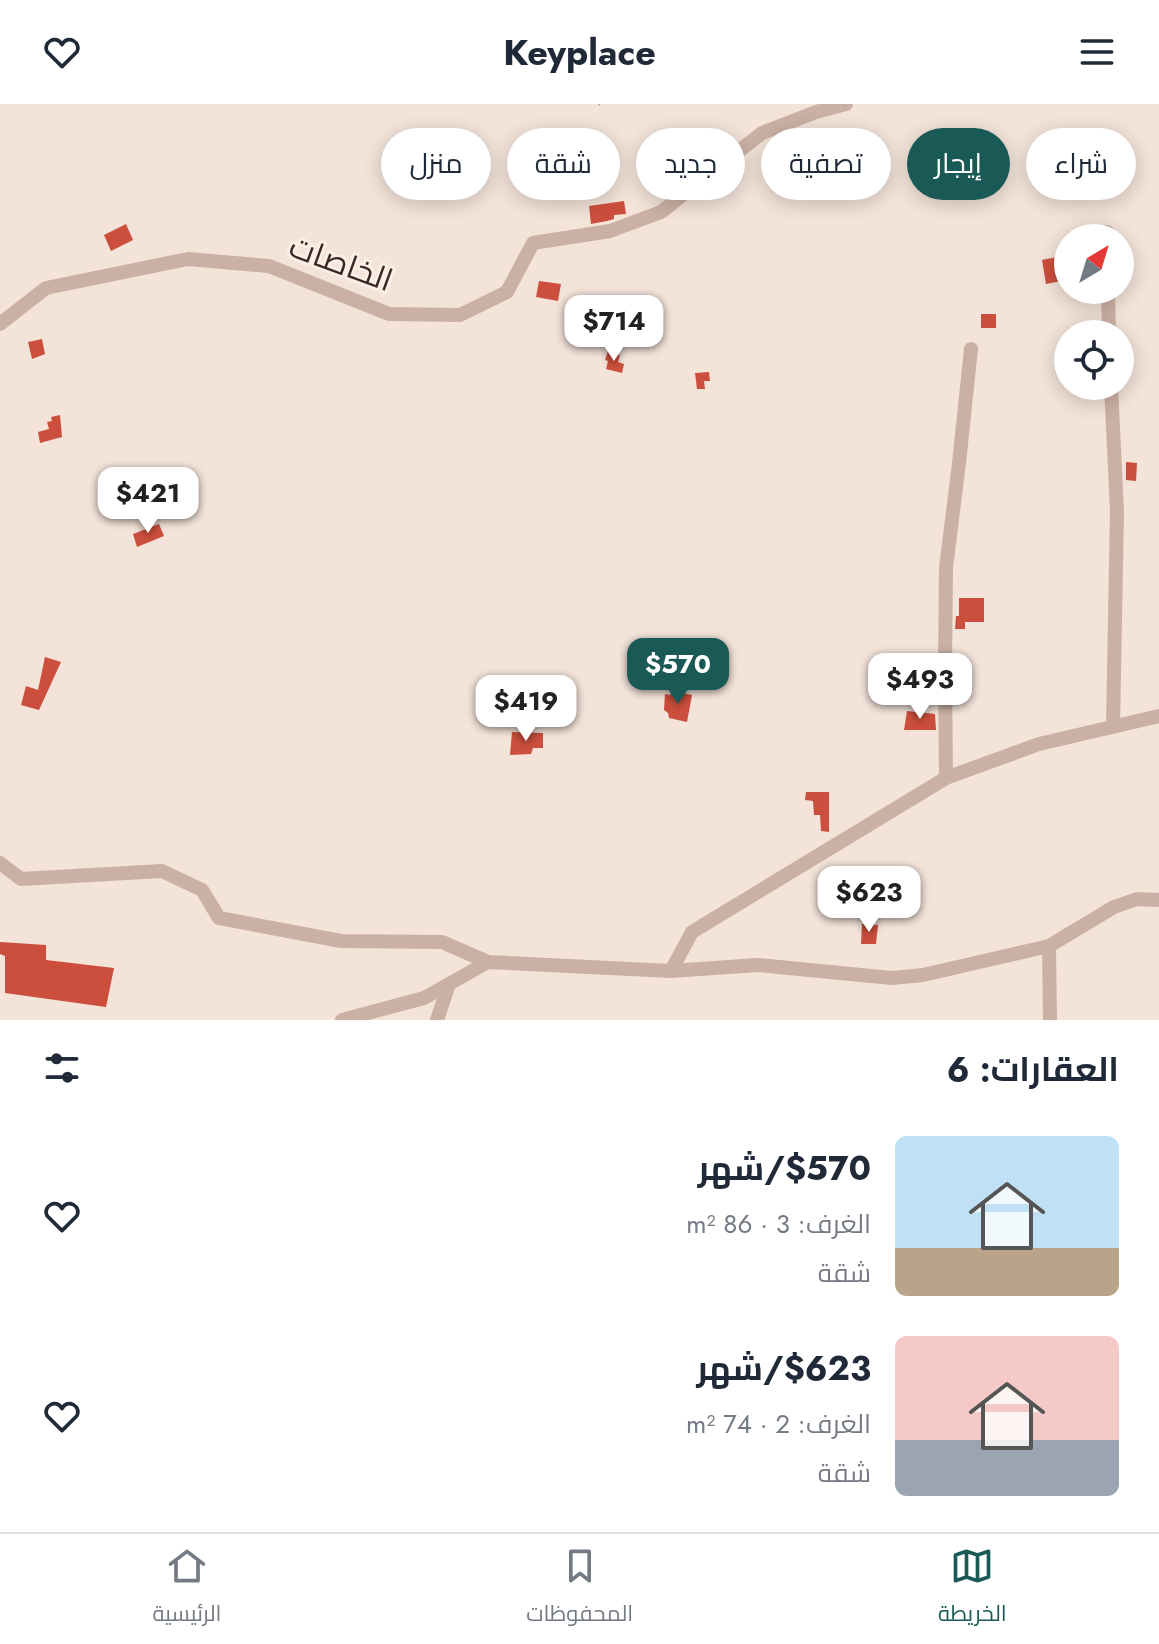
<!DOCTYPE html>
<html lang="ar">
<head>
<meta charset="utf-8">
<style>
	body { margin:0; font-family:Jost,Cairo,sans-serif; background:#f2f2f3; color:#1f2937; direction:rtl; height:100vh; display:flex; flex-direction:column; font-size:30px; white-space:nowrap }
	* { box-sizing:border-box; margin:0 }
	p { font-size:26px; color:#747a83 }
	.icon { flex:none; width:44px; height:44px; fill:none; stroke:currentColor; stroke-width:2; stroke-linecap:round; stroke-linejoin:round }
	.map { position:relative; height:916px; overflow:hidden; direction:ltr }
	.panel { display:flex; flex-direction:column; background:#fff; flex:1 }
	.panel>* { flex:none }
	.guide { position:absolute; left:24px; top:24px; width:1112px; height:72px; direction:rtl; display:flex; gap:16px }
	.needle { width:52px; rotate:38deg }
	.buttons { position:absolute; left:1054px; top:120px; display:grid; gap:16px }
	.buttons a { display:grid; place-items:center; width:80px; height:80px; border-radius:50%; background:#fff; box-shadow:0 4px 20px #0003; font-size:40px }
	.price { position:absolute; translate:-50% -68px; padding:0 18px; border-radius:16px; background:#fff; color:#222; font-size:26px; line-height:52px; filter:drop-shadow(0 2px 4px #0008) }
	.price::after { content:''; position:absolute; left:50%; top:48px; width:24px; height:18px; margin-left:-12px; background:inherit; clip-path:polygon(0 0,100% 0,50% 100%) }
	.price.active { background:#1a5a56; color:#fff }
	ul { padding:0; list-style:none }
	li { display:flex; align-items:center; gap:24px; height:200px; padding:0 40px }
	li span { display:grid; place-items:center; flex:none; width:224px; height:160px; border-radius:12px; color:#555 }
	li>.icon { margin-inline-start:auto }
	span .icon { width:96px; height:96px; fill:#fffc; stroke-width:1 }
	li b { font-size:34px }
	h2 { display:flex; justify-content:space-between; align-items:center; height:96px; padding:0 40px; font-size:34px }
	.chip { padding:0 28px; border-radius:36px; background:#fff; box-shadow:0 4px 20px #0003; font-size:28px; line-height:72px }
	.chip.active { background:#1a5a56; color:#fff }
	header { display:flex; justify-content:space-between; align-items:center; height:104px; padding:0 40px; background:#fff; font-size:36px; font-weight:700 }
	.menu { display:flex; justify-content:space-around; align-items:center; height:112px; border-top:2px solid #e0e1e3; background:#fff; font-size:22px; color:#747a83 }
	.menu a { display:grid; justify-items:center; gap:4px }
	.menu .active { color:#1a5a56 }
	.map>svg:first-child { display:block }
	.building { fill:#cc4f3d }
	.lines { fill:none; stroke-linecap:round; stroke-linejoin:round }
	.path { stroke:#b79b8e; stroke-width:2; stroke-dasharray:4 4; stroke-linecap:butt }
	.minor { stroke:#cbb1a4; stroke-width:14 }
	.labels { text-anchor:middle; stroke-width:6; stroke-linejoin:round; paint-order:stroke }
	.street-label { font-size:32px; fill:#362926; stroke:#faeee5 }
</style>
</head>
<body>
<header><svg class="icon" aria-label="menu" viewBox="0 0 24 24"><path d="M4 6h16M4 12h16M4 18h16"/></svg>Keyplace<svg class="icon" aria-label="heart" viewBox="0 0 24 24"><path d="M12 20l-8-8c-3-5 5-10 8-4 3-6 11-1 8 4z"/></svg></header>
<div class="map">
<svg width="1159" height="916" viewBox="0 0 1159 916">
	<rect width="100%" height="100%" fill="#f3e3d9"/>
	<path class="building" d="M965,65L970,76L956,82L951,71Z
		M406,74L432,80L430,88L412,84L410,93L402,91Z
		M624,97L626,110L614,111V115L607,117L591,120L589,102Z
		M126,120L133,136L111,147L104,131Z
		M1062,152L1066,176L1046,180L1042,156Z
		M539,177L561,180L558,197L536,193Z
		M981,210H996V224H981Z
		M42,235L45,250L32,255L28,238Z
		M608,247L620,251L618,258L624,260L622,269L606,265L608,257L605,256Z
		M709,268L710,277H704L705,285H697L695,269Z
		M60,311L62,333L40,339L38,328L49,325L47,318L52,317L51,313Z
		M1126,358L1137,359L1136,377L1126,376Z
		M159,420L164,432L137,443L133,430Z
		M959,494H984V518H965V525H955L956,512H959Z
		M45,553L61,558L39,606L21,601L26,582L38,586Z
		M672,587L692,591L687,618L669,614L668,609L664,606L665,590L670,591Z
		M907,607L935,610L936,626H904Z
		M512,628L543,629V644H533L531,650L510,651Z
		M806,688H829V728L821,727L820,711H814L813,697L805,696Z
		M862,820L878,821L876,840H861Z
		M0,838L46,841V856L114,864L106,903L5,889V852L0,850Z"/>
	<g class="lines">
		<path class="path" d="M599,0L600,1"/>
		<path class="minor" d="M1107,128V134
			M1108,186L1109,230
			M0,220L46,184L188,155L269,162L389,210L460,211L507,188L533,139L610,127L661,108L762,29L816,8L846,0
			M1111,282L1117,407L1113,623
			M946,674L945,562L946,464L959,359L971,245
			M0,759L21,775L162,767L202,786L219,814L341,837L442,838L488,858
			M1049,842L1050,916
			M671,867L758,861L892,874L923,871L1049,842L1114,803L1137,795L1159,796
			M342,916L424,894L488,858L671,867L692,828L946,674L1039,640L1159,612
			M437,916L449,880"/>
	</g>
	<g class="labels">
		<g class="street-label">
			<text transform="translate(341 159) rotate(20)" y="11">الخاصات</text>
		</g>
	</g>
</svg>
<div class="buttons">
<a><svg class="needle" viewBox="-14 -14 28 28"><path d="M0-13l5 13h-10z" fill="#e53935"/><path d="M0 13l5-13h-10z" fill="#747a83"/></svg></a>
<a><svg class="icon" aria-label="locate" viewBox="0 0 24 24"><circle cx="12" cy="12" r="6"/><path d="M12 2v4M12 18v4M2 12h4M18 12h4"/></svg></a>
</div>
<b class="price" style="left:614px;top:259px">$714</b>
<b class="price" style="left:148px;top:431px">$421</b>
<b class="price active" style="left:678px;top:602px">$570</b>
<b class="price" style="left:920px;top:617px">$493</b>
<b class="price" style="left:526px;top:639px">$419</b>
<b class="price" style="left:869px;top:830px">$623</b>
<div class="guide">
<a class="chip">شراء</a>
<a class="chip active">إيجار</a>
<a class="chip">تصفية</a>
<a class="chip">جديد</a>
<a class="chip">شقة</a>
<a class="chip">منزل</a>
</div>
</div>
<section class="panel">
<h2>العقارات: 6<svg class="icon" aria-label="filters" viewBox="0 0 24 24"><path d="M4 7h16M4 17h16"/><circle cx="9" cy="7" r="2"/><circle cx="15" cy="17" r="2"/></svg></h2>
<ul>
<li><span style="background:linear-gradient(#bfe0f5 70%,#b9a48a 0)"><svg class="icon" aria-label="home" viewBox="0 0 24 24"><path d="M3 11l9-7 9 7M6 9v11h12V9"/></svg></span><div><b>$570/شهر</b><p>الغرف: 3 · 86 m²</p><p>شقة</p></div><svg class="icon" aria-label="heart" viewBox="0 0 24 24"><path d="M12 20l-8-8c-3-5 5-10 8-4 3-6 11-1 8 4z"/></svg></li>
<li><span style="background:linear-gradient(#f6c9c9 65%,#9aa5b1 0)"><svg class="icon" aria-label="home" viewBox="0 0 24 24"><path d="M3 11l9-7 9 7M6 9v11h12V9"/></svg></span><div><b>$623/شهر</b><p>الغرف: 2 · 74 m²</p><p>شقة</p></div><svg class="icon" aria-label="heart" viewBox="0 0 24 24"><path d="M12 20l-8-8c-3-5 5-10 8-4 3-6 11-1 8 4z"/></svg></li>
</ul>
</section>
<nav class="menu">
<a class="active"><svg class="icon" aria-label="map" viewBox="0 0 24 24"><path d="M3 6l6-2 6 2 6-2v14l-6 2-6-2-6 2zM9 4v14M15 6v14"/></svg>الخريطة</a>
<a><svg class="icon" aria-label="saved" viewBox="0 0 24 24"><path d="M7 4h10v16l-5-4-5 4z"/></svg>المحفوظات</a>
<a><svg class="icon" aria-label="home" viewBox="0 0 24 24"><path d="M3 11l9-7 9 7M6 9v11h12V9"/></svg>الرئيسية</a>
</nav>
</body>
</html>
